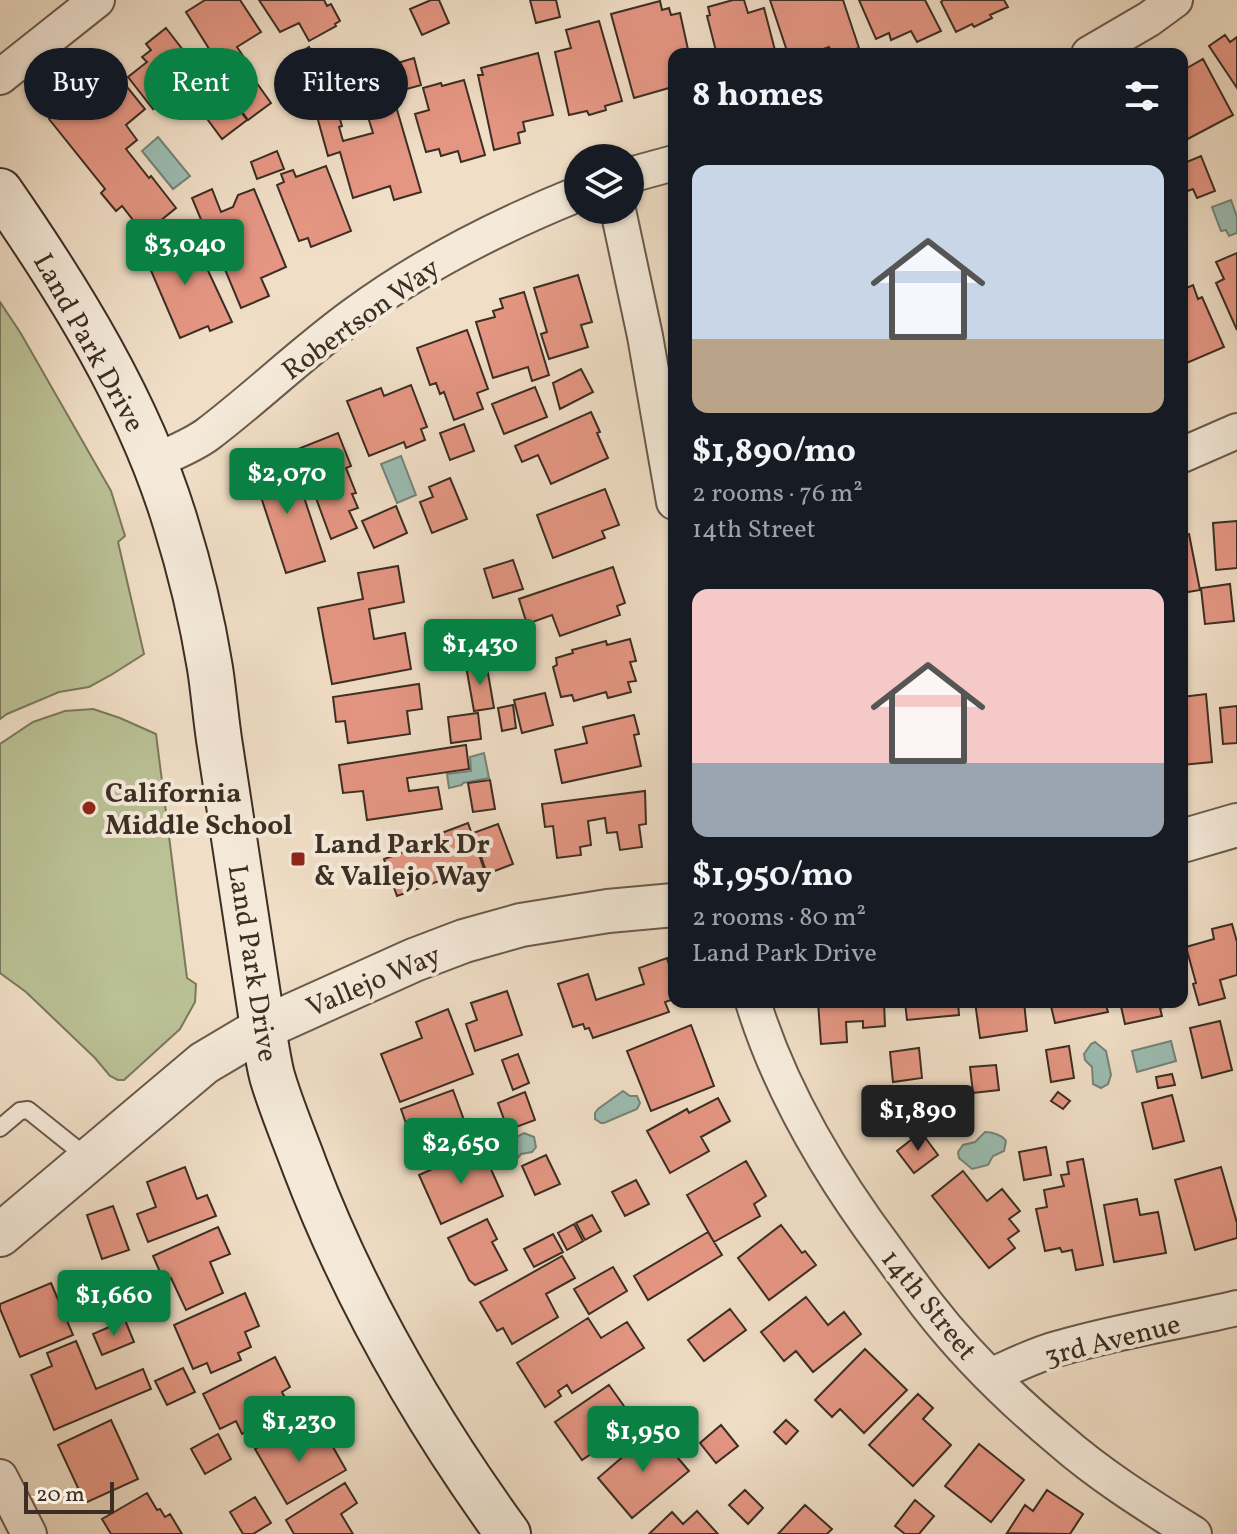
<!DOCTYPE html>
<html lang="en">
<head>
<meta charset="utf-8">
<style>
	body { margin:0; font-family:Vollkorn,serif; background:#242831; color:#f1f3f6; height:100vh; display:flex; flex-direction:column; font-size:30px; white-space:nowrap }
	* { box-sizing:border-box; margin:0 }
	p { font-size:26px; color:#9ea1a6 }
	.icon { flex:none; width:44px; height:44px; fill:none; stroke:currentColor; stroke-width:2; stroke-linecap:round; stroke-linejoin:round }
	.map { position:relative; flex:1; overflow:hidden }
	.panel { position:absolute; left:668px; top:48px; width:520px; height:960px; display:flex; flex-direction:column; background:#171b24; border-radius:16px; box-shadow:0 2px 6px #0004 }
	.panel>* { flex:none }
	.hud { position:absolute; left:24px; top:48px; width:524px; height:72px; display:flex; gap:16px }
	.buttons { position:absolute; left:564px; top:144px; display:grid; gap:16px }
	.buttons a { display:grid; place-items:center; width:80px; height:80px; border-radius:50%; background:#171b24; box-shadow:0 2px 6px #0004; font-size:40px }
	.scale { position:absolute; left:24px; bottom:20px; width:90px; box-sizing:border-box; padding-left:8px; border:4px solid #3c2e24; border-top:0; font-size:22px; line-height:28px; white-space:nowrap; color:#3c2e24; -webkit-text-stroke:6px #f5eada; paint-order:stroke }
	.price { position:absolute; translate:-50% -68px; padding:0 18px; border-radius:8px; background:#0b8043; color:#fff; font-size:26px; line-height:52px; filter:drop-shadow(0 2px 4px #0008) }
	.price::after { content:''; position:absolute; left:50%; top:48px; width:24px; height:18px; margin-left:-12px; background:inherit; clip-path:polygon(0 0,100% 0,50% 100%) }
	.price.active { background:#222; color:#fff }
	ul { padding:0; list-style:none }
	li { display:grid; align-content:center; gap:16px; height:424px; padding:0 24px }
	li span { display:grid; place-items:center; height:248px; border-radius:16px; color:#555 }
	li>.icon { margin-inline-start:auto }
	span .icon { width:144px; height:144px; fill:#fffc; stroke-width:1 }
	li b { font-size:34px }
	h2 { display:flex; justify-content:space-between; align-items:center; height:96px; padding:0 24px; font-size:34px }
	.chip { padding:0 28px; border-radius:36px; background:#171b24; box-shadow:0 2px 6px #0004; font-size:28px; line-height:72px }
	.chip.active { background:#0b8043; color:#fff }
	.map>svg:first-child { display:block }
	.green { fill:#bac195; stroke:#7b785c; stroke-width:2 }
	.water { fill:#9bbcb1; stroke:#758379; stroke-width:2 }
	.building { fill:#e59683; stroke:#3c2e24; stroke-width:2 }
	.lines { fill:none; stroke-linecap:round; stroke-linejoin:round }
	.service-casing { stroke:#695a4c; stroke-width:20 }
	.minor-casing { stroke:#695a4c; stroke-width:38 }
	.tertiary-casing { stroke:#695a4c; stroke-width:46 }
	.secondary-casing { stroke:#3c2e24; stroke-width:48 }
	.service { stroke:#f5eada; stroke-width:16 }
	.minor { stroke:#f5eada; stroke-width:34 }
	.tertiary { stroke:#f5eada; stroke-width:42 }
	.secondary { stroke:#f5eada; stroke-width:44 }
	.poi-dot { fill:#8f2418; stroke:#f5eada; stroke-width:3 }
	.labels { text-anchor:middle; stroke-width:8; stroke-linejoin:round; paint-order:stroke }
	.street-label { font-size:28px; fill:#3c2e24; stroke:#f5eada }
	.poi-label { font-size:28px; font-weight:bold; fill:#3c2e24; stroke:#f5eada; text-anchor:start }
</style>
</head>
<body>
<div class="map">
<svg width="1237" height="1534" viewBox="0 0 1237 1534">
	<rect width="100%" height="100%" fill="#f0dec6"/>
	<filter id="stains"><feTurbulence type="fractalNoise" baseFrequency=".0025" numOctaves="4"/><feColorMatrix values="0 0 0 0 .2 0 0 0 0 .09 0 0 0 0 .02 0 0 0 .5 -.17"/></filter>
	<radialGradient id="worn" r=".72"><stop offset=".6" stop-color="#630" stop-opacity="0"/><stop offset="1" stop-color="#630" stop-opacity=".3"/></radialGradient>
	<path class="green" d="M0,302L20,332L111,491L125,536L118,542L144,654L111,675L89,687L59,692L7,714L0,719Z
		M93,709L120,718L156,734L187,978L196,984L195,1002L180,1029L124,1080H118L110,1076L95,1058L26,992L0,973V744L33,722L65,711Z"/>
	<path class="water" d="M158,137L190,176L173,189L142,151Z
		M1231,200L1237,217V233L1229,236L1226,230L1221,231L1212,207Z
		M401,456L416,495L397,503L381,464Z
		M484,753L489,778L463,783L462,785L449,788L447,774L471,771L470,757Z
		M1171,1041L1176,1061L1137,1072L1132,1051Z
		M1095,1042L1106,1051L1111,1075L1108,1084L1101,1088L1093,1084L1092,1067L1085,1060L1084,1054L1091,1044Z
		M623,1091L630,1096H637L640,1103L637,1109L604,1123H601L595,1119V1113L598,1109Z
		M985,1132C992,1132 1002,1135 1006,1141L1004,1151L993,1156L988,1165L972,1169L959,1158L958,1152L963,1145L975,1142Z
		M524,1133L534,1137L536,1147L532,1152L521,1154L510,1167L503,1168L494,1159V1152L501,1145Z"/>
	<path class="building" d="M205,0H240L261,32L237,47L243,56L225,67L221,61L218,63L186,12Z
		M259,0H324L327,6L331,4L340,21L335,24L336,26L309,41L299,23L280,32Z
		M431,0H439L449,23L422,35L410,9Z
		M530,0H556L560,17L536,23Z
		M733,0H744L748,13L764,8L776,54H705L716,51L707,16L710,15L708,7Z
		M770,0H843L859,48L841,54H832L829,47L809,54H788Z
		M859,0H925L941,31L917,42L911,31L891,40L889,33L876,39Z
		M943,0H1004L1008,7L990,15L992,18L974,27L972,24L956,32L941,2Z
		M660,1L662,10L669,8L671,15L680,13L689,54H674V89L670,90L669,88L634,98L611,14Z
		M599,21L622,101L605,106L606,110L589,115L587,111L569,115L555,52L571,48L566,30Z
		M166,28L200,72L198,73L204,81L198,85L200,88L177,106L169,96L153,109L128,77L147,62L142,57L151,50L146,44Z
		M1225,35L1230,42L1237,37V88L1209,46Z
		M309,47L324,70L303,84L288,61Z
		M538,53L553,115L523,122L525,131L518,133L520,143L494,150L478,75H483L481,68Z
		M414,58L421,85L396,92L388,66Z
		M1203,59L1233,115L1182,142V71Z
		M111,67L145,109L126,125L137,140L126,149L149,178L151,176L176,208L144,234L122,206L116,211L101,193L105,189L49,119L88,90L86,87Z
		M387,68L390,79L376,83L373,71Z
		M464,80L485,155L461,162L458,151L441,156L439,149L426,152L415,114L429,110L423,88L441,83L442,86Z
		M256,82L271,103L248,120L233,99Z
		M333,96L342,126L339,127L343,141L373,133L364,104L393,96L421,192L394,200L390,186L353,198L340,152L328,156L313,102Z
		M230,97L247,120L222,139L205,116Z
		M277,151L284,169L257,179L251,162Z
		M1201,156L1215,191L1197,198L1193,189L1182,193V164Z
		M326,166L351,231L311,247L308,238L299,241L277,185L284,182L281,174L293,170L296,177Z
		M212,189L221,212L233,207L238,195L254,189L286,267L261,278L269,296L241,308L219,255L221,254L217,244L212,246L192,198Z
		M168,232L179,255L197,247L232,322L210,331L208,326L180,338L140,245Z
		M1237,253V330L1216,283L1224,279L1216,262Z
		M578,275L592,322L581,325L588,347L549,359L541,334L547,332L534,288Z
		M1193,285L1198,299L1202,297L1224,347L1182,365V290Z
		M524,292L549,375L532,381L528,367L493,378L476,322L495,317L493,311L503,308L500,299Z
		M467,330L488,389L477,393L483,409L454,420L444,392L440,394L436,383L430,385L417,348Z
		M581,369L593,392L560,409L553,383Z
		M411,385L427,427L421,429L425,440L406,448L404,442L369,456L347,401L381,388L384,396Z
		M535,387L547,417L504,434L492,404Z
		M591,412L600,432L597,433L608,458L551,484L538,455L522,462L515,446Z
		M464,424L474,451L450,460L440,433Z
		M338,433L351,466L346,468L356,493L352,494L358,508L349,511L357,528L331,539L298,449Z
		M270,456L299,482L325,561L286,573L262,500L244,484Z
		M450,478L467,519L432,533L420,502L433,497L429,487Z
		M605,489L619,525L602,531L605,538L553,558L537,515Z
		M396,506L407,533L374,548L362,521Z
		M1237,521V568L1216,570L1213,523Z
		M1189,534L1200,590L1182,593V535Z
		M513,560L523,589L493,598L484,569Z
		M398,566L404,602L369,609L374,639L405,633L411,669L332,684L318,608L363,599L358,573Z
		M613,567L625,603L617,606L620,615L560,636L552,615L527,624L519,599Z
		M1230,584L1234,621L1205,624L1201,588Z
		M525,629L533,655L505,663L498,637Z
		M630,639L636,661L630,662L636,681L628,682L631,692L608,698L606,692L574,701L572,695L561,697L553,667L557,665L556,658L573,653L572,650L606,641L607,645Z
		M486,662L494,708L474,711L466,666Z
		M419,684L422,709L407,711L410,734L348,743L345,721L336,722L333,697Z
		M545,693L553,725L522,733L514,700Z
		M1206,694L1212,762L1182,765V697Z
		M513,705L516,728L502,731L498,708Z
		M1237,706V743L1223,744L1220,708Z
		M478,713L481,739L451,743L448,717Z
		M634,715L639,734L634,735L641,766L562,783L555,750L587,743L583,727Z
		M466,745L469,769L407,778L409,791L438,787L442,809L367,820L363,791L343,793L339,765Z
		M490,780L495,809L473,812L468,783Z
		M645,791L646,824L639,825L642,847L620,850L617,832L607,833L605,818L588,821L591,845L580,847L581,855L557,858L553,826L545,827L542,804Z
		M468,823L485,872L458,881L456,875L397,896L384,859L440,839L439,834Z
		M498,824L513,864L487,874L473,833Z
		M1232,924L1237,942V975L1220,980L1225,998L1199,1005L1193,984L1196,983L1186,947L1214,939L1212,929Z
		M667,958L674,980V999L665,1002L669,1012L593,1038L589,1028L585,1029L583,1024L573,1027L558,984L588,974L596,1000L644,984L639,968Z
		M507,991L522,1035L475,1051L466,1024L477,1020L471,1003Z
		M818,1002H884L885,1026L863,1028V1021L846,1022L847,1042L821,1044Z
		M905,1002H958L959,1015L907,1020Z
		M975,1002H1024L1027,1031L980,1038Z
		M1050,1002H1105L1108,1012L1055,1023Z
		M1120,1002H1179L1180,1003L1160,1008L1162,1016L1125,1024Z
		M448,1009L473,1074L400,1102L381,1054L422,1038L416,1022Z
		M1220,1021L1232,1070L1202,1078L1190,1028Z
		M691,1025L714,1086L651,1111L627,1051Z
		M1069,1046L1074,1078L1051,1082L1046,1050Z
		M919,1048L922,1078L893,1082L890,1052Z
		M518,1054L529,1083L513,1090L502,1060Z
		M996,1065L999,1090L973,1093L970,1067Z
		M1172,1074L1175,1085L1158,1088L1156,1077Z
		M453,1090L469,1134L416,1152L401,1109Z
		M525,1092L535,1120L508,1130L498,1103Z
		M1058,1092L1070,1101L1063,1109L1051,1101Z
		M1172,1095L1184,1141L1153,1149L1142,1103Z
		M718,1098L730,1121L701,1137L709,1151L670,1173L647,1131L687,1109L689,1113Z
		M895,1104L896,1130L866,1131V1105Z
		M921,1132L938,1155L914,1173L897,1151Z
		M481,1147L503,1196L441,1224L419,1175Z
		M1046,1147L1051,1175L1024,1180L1019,1152Z
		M546,1155L560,1184L535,1195L522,1166Z
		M1083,1159L1103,1265L1076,1270L1072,1250L1062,1252L1060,1248L1045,1251L1036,1209L1047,1207L1044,1190L1064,1186L1061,1175L1069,1174L1067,1162Z
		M746,1161L766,1196L754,1204L760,1216L714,1242L687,1195Z
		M185,1167L197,1199L207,1195L216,1216L148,1242L137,1214L156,1207L147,1182Z
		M1221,1167L1237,1223V1238L1195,1250L1175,1180Z
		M963,1171L987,1201L1002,1189L1020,1211L1009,1219L1019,1231L1008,1239L1015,1248L989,1268L932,1196Z
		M636,1180L649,1204L625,1216L612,1192Z
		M1137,1199L1140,1215L1158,1212L1166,1253L1114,1262L1104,1205Z
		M113,1206L129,1250L102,1259L87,1215Z
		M592,1215L601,1231L585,1240L576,1223Z
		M487,1219L497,1239L492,1242L507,1270L475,1285L469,1280L448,1238Z
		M574,1224L583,1241L567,1250L558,1233Z
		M781,1225L802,1253L805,1251L816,1265L769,1300L738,1258Z
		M218,1227L230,1254L210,1262L223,1293L186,1310L171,1278L164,1281L153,1256Z
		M708,1232L722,1255L648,1300L634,1276Z
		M553,1234L563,1252L534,1267L524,1249Z
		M562,1256L575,1278L546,1294L558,1317L512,1344L503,1328L497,1331L480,1302Z
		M613,1267L627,1291L589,1314L574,1289Z
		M51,1283L73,1335L20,1357L0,1309V1304Z
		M245,1293L259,1326L245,1332L251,1347L238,1353L241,1360L211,1373L207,1363L193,1369L174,1325Z
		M806,1297L828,1325L844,1312L861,1334L813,1372L796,1351L784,1361L761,1332Z
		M730,1309L746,1330L704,1361L688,1340Z
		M588,1318L601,1338L627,1322L644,1348L572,1393L567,1385L558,1391L561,1396L545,1407L517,1363Z
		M125,1320L134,1342L102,1355L93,1334Z
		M76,1341L96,1389L143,1369L151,1389L54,1430L31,1375L52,1366L47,1353Z
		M865,1349L907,1390L864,1433L840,1409L832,1417L815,1400Z
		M275,1357L290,1387L282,1392L291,1409L242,1434L236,1421L220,1429L203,1394Z
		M183,1368L195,1392L167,1405L155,1381Z
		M609,1385L636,1423L582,1460L555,1422Z
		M918,1394L933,1408L923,1419L951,1445L913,1486L869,1445Z
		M111,1420L138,1479L85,1503L58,1445Z
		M786,1420L798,1431L786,1444L774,1432Z
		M721,1425L738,1446L716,1463L700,1443Z
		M289,1429L300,1448L325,1433L346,1470L287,1504L255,1449Z
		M654,1430L689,1471L632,1518L598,1478Z
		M218,1434L231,1459L205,1474L191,1449Z
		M979,1444L1024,1480L991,1522L945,1486Z
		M345,1483L357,1503L341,1514L353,1534H294L286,1520Z
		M745,1490L763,1508L748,1524L729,1505Z
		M1047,1490L1083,1514L1070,1534L1007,1533L1025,1505L1033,1511Z
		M147,1493L157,1510L160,1509L165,1517L170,1514L182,1534H111L102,1519Z
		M255,1497L271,1523L253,1534H243L230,1512Z
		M915,1500L934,1516L919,1534H905L895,1526Z
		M805,1505L832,1529L827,1534H778Z
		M697,1511L718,1534H649L672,1512L683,1524Z"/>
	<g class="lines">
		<defs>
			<path id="service" d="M0,1128L20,1111L28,1110L88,1158"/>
			<path id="minor" d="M1089,54L1149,19L1175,0
				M0,77L97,0
				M630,175L674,163
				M618,210L645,336L674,502
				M1182,455L1237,431
				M154,462C172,453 192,446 208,434C258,396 303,352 354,315C423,264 499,226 578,194
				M753,1002C781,1093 831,1176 888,1252C901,1270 914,1288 928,1306C966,1355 1012,1400 1060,1440C1101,1476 1148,1505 1194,1534
				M990,1376C1013,1366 1036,1354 1060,1348C1118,1331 1178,1322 1237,1308
				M0,1477L29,1534"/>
			<path id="tertiary" d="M1182,841L1237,825
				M0,1235L204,1063L263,1028L414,960L464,941L521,925L608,911L674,905"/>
			<path id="secondary" d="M0,191C70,292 139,403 175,521C190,569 202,619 210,668C214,694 216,721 220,746C235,840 248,934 263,1028C266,1044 268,1060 272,1076C281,1107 294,1137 305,1167C355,1298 426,1421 508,1534"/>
		</defs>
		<use href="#service" class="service-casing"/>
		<use href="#minor" class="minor-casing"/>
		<use href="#tertiary" class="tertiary-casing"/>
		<use href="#secondary" class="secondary-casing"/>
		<use href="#service" class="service"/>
		<use href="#minor" class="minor"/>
		<use href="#tertiary" class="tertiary"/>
		<use href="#secondary" class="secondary"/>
	</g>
	<g class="poi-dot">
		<circle cx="89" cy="808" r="8"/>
		<rect x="290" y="851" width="16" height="16" rx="4"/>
	</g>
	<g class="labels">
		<g class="street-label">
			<text transform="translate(360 318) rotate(-36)" y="10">Robertson Way</text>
			<text transform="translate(90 342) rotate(61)" y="10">Land Park Drive</text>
			<text transform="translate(254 963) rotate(81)" y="10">Land Park Drive</text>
			<text transform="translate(373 980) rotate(-23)" y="10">Vallejo Way</text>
			<text transform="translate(930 1304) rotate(51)" y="10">14th Street</text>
			<text transform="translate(1112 1339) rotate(-14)" y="10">3rd Avenue</text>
		</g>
		<g class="poi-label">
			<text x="105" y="802">California<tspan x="105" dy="32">Middle School</tspan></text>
			<text x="314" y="853">Land Park Dr<tspan x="314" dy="32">&amp; Vallejo Way</tspan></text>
		</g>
	</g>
	<rect width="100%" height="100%" filter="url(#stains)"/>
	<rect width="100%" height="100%" fill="url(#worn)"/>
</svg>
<div class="buttons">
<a><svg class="icon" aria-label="layers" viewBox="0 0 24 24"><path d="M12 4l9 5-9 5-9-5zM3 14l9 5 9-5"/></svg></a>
</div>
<div class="scale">20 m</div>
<b class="price" style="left:185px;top:287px">$3,040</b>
<b class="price" style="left:287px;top:516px">$2,070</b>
<b class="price" style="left:480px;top:687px">$1,430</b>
<b class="price active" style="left:918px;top:1153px">$1,890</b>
<b class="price" style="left:461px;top:1186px">$2,650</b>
<b class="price" style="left:114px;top:1338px">$1,660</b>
<b class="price" style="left:299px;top:1464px">$1,230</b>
<b class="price" style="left:643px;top:1474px">$1,950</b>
<div class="hud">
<a class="chip">Buy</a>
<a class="chip active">Rent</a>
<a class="chip">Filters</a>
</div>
<section class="panel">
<h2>8 homes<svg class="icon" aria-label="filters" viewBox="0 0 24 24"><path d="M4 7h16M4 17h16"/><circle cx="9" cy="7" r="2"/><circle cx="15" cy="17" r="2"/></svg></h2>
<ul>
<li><span style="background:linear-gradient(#c9d6e8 70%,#b9a48a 0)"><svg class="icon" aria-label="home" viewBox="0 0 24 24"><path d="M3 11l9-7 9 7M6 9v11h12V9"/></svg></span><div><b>$1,890/mo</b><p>2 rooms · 76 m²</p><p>14th Street</p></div></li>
<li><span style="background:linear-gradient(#f6c9c9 70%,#9aa5b1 0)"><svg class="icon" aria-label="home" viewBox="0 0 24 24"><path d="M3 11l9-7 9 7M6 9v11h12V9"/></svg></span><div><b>$1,950/mo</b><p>2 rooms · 80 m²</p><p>Land Park Drive</p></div></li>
</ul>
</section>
</div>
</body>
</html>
